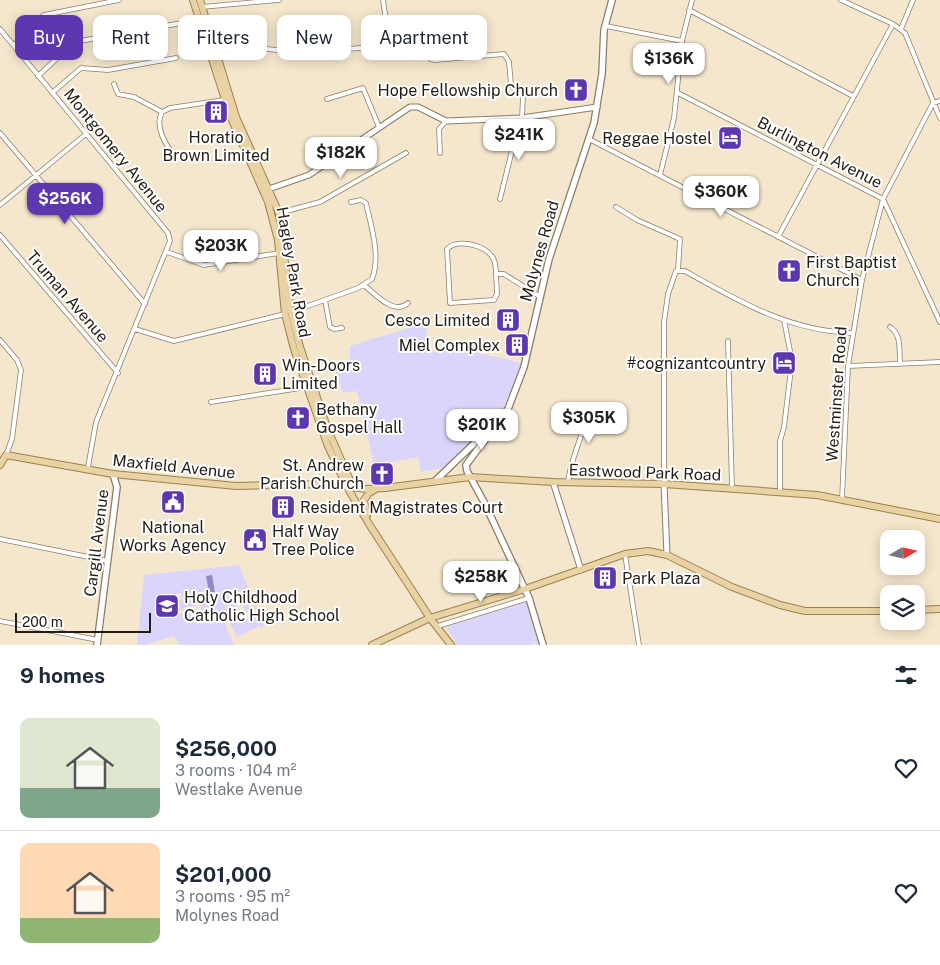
<!DOCTYPE html>
<html lang="en">
<head>
<meta charset="utf-8">
<style>
	body { margin:0; font-family:"Public Sans",sans-serif; background:#f2f2f3; color:#1f2937; height:100vh; display:flex; flex-direction:column; font-size:19px; white-space:nowrap }
	* { box-sizing:border-box; margin:0 }
	p { font-size:16px; color:#747a83 }
	.icon { flex:none; width:28px; height:28px; fill:none; stroke:currentColor; stroke-width:2; stroke-linecap:round; stroke-linejoin:round }
	.map { position:relative; height:645px; overflow:hidden }
	.details { display:flex; flex-direction:column; background:#fff; flex:1 }
	.details>* { flex:none }
	.hud { position:absolute; left:15px; top:15px; width:500px; height:45px; display:flex; gap:10px }
	.needle { width:32px; rotate:81deg }
	.fabs { position:absolute; left:880px; top:530px; display:grid; gap:10px }
	.fabs a { display:grid; place-items:center; width:45px; height:45px; border-radius:10px; background:#fff; box-shadow:0 2px 12px #0003; font-size:25px }
	.scale { position:absolute; left:15px; bottom:12px; width:136px; box-sizing:border-box; padding-left:5px; border:2px solid #231e14; border-top:0; font-size:14px; line-height:18px; white-space:nowrap; color:#231e14; -webkit-text-stroke:4px #fff; paint-order:stroke }
	.price { position:absolute; translate:-50% -42px; padding:0 11px; border-radius:10px; background:#fff; color:#222; font-size:16px; line-height:32px; filter:drop-shadow(0 1px 2px #0008) }
	.price::after { content:''; position:absolute; left:50%; top:30px; width:15px; height:11px; margin-left:-8px; background:inherit; clip-path:polygon(0 0,100% 0,50% 100%) }
	.price.active { background:#5d37af; color:#fff }
	ul { padding:0; list-style:none }
	li { display:flex; align-items:center; gap:15px; height:125px; padding:0 20px }
	li+li { border-top:1px solid #e0e1e3 }
	li span { display:grid; place-items:center; flex:none; width:140px; height:100px; border-radius:10px; color:#555 }
	li>.icon { margin-inline-start:auto }
	span .icon { width:60px; height:60px; fill:#fffc; stroke-width:1 }
	li b { font-size:21px }
	h2 { display:flex; justify-content:space-between; align-items:center; height:60px; padding:0 20px; font-size:21px }
	.chip { padding:0 18px; border-radius:10px; background:#fff; box-shadow:0 2px 12px #0003; font-size:18px; line-height:45px }
	.chip.active { background:#5d37af; color:#fff }
	.map>svg:first-child { display:block }
	.green { fill:#dbd5fb; fill-rule:evenodd }
	.water { fill:#9489c6 }
	.lines { fill:none; stroke-linecap:round; stroke-linejoin:round }
	.minor-casing { stroke:#8a7e66; stroke-width:5.5 }
	.tertiary-casing { stroke:#8a7e66; stroke-width:7 }
	.secondary-casing { stroke:#8a7e66; stroke-width:8 }
	.primary-casing { stroke:#9b814b; stroke-width:8 }
	.minor { stroke:#fff; stroke-width:4 }
	.tertiary { stroke:#fff; stroke-width:5 }
	.secondary { stroke:#fff; stroke-width:5.5 }
	.primary { stroke:#e9d3a5; stroke-width:6 }
	.labels { text-anchor:middle; stroke-width:4; stroke-linejoin:round; paint-order:stroke }
	.poi-label { font-size:16px; fill:#231e14; stroke:#fff; text-anchor:start }
	.street-label { font-size:16px; fill:#231e14; stroke:#fff }
</style>
</head>
<body>
<div class="map">
<svg width="940" height="645" viewBox="0 0 940 645">
	<rect width="100%" height="100%" fill="#f5e7cd"/>
	<path class="green" d="M425,323L429,352L465,350L523,363L502,410L445,468L421,472L418,457L374,465L357,391L343,393L333,364L350,359V346Z
		M239,565L264,625L262,629L259,626L237,637L240,645L227,617L223,619L234,645H179L174,636L145,645H137L144,575ZM212,575L215,592L209,593L206,576ZM235,591L247,613L251,611L245,600L249,597L257,613L238,623L235,619L241,616L230,594ZM181,593L182,600L166,602L165,596ZM201,605L202,611L180,614L179,611L184,610V608Z
		M527,601L538,643L530,645H457L446,627Z"/>
	<path class="water" d="M212,575L215,592L209,593L206,576Z"/>
	<g class="lines">
		<defs>
			<path id="minor" d="M841,0L893,24L905,33L940,118
				M202,7L279,0
				M689,10L853,96
				M606,26L682,41
				M0,29L168,233L170,241L96,422L88,467
				M901,29L913,0
				M214,44L297,52L377,47L386,41L388,35L383,0
				M14,45L44,15L119,0
				M426,53L430,59L435,60L504,54L509,62L511,85L523,96L522,118
				M38,76L68,48L80,41L199,20
				M114,84L118,94L134,97L162,112
				M52,93L81,68L108,70L176,58
				M678,93L883,199L940,322
				M327,99L363,88L379,127
				M0,133L145,304
				M589,139L862,280
				M319,145L330,161
				M440,153L439,129L446,121
				M175,157C166,145 154,127 162,112L170,108L224,100
				M660,175L674,118L682,41L692,0
				M500,199L520,118
				M0,205L86,134
				M616,207L637,220L680,239L678,270
				M279,213L320,202L406,153
				M0,235L118,373
				M778,237L893,24
				M167,252L204,265L279,253
				M496,274C496,268 496,263 493,258C486,245 457,238 447,249L450,303L494,300L497,294L496,274H504L539,296
				M364,285C375,294 394,316 408,303
				M325,300L330,327L334,329L342,328
				M291,312L358,288L372,279C381,256 371,226 366,203L361,200L351,202
				M890,327C902,335 899,351 900,364
				M135,329L174,341L285,314
				M0,340L17,360L21,370L12,439L6,455
				M728,341L732,489
				M848,366L940,362
				M211,402L307,387
				M568,483C570,455 588,433 584,405
				M664,484V322L668,294L676,271H685C738,301 789,331 852,333
				M780,492V441L784,427L792,361L784,320
				M842,499L848,366L862,280L883,199L933,103L940,101
				M0,539L108,561
				M625,554L639,645
				M0,621L98,640
				M438,626L529,598"/>
			<path id="tertiary" d="M266,190L309,175L410,107H418L446,121L522,118L597,107
				M553,482L581,570
				M664,484L667,555"/>
			<path id="secondary" d="M435,481L482,436L501,413
				M97,645L117,487L113,474
				M543,645L529,598L484,502L467,471L466,465L508,409L524,367L549,259L594,123L602,74L604,30L612,0"/>
			<path id="primary" d="M193,0L231,118L268,202L278,240L285,314L294,349L327,444L347,487L369,524L430,618L451,645
				M200,0L236,117L279,213L291,312L300,347L328,430L353,487
				M0,465L6,455L113,474L236,486L330,484L366,489L385,488L470,477L553,482L664,484L750,490L817,495L940,519
				M367,515L364,500L369,493L376,489
				M916,610L940,609
				M372,645L430,618L525,589L625,554L648,551L667,555L732,587L780,605L805,611H889"/>
		</defs>
		<use href="#minor" class="minor-casing"/>
		<use href="#tertiary" class="tertiary-casing"/>
		<use href="#secondary" class="secondary-casing"/>
		<use href="#primary" class="primary-casing"/>
		<use href="#minor" class="minor"/>
		<use href="#tertiary" class="tertiary"/>
		<use href="#secondary" class="secondary"/>
		<use href="#primary" class="primary"/>
	</g>
	<defs>
		<symbol id="church-square" viewBox="-11 -11 22 22"><rect x="-9" y="-9" width="18" height="18" rx="4" fill="#5d37af" stroke="#fff"/><path d="M-1.2-6h2.4v3.5h3.3v2.4h-3.3V6h-2.4V-.1h-3.3v-2.4h3.3Z" fill="#fff"/></symbol>
		<symbol id="building-square" viewBox="-11 -11 22 22"><rect x="-9" y="-9" width="18" height="18" rx="4" fill="#5d37af" stroke="#fff"/><path d="M-4-6H4V6H1V3H-1V6H-4ZM-2.5-4.3h1.7v1.8h-1.7ZM.8-4.3h1.7v1.8H.8ZM-2.5-1h1.7V.8h-1.7ZM.8-1h1.7V.8H.8Z" fill="#fff"/></symbol>
		<symbol id="hotel-square" viewBox="-11 -11 22 22"><rect x="-9" y="-9" width="18" height="18" rx="4" fill="#5d37af" stroke="#fff"/><path d="M-6-4.5h1.5V1H6V5H4.5V3h-9V5H-6ZM-4 0a1.8 1.8 0 1 1 3.6 0ZM.5 0V-2.5h3Q6-2.5 6 0Z" fill="#fff"/></symbol>
		<symbol id="civic-square" viewBox="-11 -11 22 22"><rect x="-9" y="-9" width="18" height="18" rx="4" fill="#5d37af" stroke="#fff"/><path d="M-.6-6.5H3V-4.5H.6V-3L4-1V1h2V6H-6V1h2V-1L-.6-3ZM-1.2 2.5V6h2.4V2.5Z" fill="#fff"/></symbol>
		<symbol id="school-square" viewBox="-11 -11 22 22"><rect x="-9" y="-9" width="18" height="18" rx="4" fill="#5d37af" stroke="#fff"/><path d="M0-5L7-2L0 1L-7-2ZM-4 1L0 2.5L4 1V4Q0 6-4 4Z" fill="#fff"/></symbol>
	</defs>
	<g fill-rule="evenodd">
		<use href="#church-square" x="562" y="76" width="28" height="28"/>
		<use href="#building-square" x="202" y="98" width="28" height="28"/>
		<use href="#hotel-square" x="716" y="124" width="28" height="28"/>
		<use href="#church-square" x="775" y="257" width="28" height="28"/>
		<use href="#building-square" x="494" y="306" width="28" height="28"/>
		<use href="#building-square" x="503" y="331" width="28" height="28"/>
		<use href="#hotel-square" x="770" y="349" width="28" height="28"/>
		<use href="#building-square" x="251" y="360" width="28" height="28"/>
		<use href="#church-square" x="284" y="404" width="28" height="28"/>
		<use href="#church-square" x="368" y="460" width="28" height="28"/>
		<use href="#civic-square" x="159" y="488" width="28" height="28"/>
		<use href="#building-square" x="269" y="493" width="28" height="28"/>
		<use href="#civic-square" x="241" y="526" width="28" height="28"/>
		<use href="#building-square" x="591" y="564" width="28" height="28"/>
		<use href="#school-square" x="153" y="592" width="28" height="28"/>
	</g>
	<g class="labels">
		<g class="poi-label">
			<text x="558" y="96" text-anchor="end">Hope Fellowship Church</text>
			<text x="216" y="143" text-anchor="middle">Horatio<tspan x="216" dy="18">Brown Limited</tspan></text>
			<text x="712" y="144" text-anchor="end">Reggae Hostel</text>
			<text x="806" y="268">First Baptist<tspan x="806" dy="18">Church</tspan></text>
			<text x="490" y="326" text-anchor="end">Cesco Limited</text>
			<text x="500" y="351" text-anchor="end">Miel Complex</text>
			<text x="766" y="369" text-anchor="end">#cognizantcountry</text>
			<text x="282" y="371">Win-Doors<tspan x="282" dy="18">Limited</tspan></text>
			<text x="316" y="415">Bethany<tspan x="316" dy="18">Gospel Hall</tspan></text>
			<text x="364" y="471" text-anchor="end">St. Andrew<tspan x="364" dy="18">Parish Church</tspan></text>
			<text x="300" y="513">Resident Magistrates Court</text>
			<text x="173" y="533" text-anchor="middle">National<tspan x="173" dy="18">Works Agency</tspan></text>
			<text x="272" y="537">Half Way<tspan x="272" dy="18">Tree Police</tspan></text>
			<text x="622" y="584">Park Plaza</text>
			<text x="184" y="603">Holy Childhood<tspan x="184" dy="18">Catholic High School</tspan></text>
		</g>
		<g class="street-label">
			<text transform="translate(116 150) rotate(51)" y="6">Montgomery Avenue</text>
			<text transform="translate(820 152) rotate(27)" y="6">Burlington Avenue</text>
			<text transform="translate(539 251) rotate(-74)" y="6">Molynes Road</text>
			<text transform="translate(294 272) rotate(80)" y="6">Hagley Park Road</text>
			<text transform="translate(68 296) rotate(49)" y="6">Truman Avenue</text>
			<text transform="translate(836 394) rotate(-86)" y="6">Westminster Road</text>
			<text transform="translate(174 466) rotate(6)" y="6">Maxfield Avenue</text>
			<text transform="translate(645 472) rotate(2)" y="6">Eastwood Park Road</text>
			<text transform="translate(96 543) rotate(-83)" y="6">Cargill Avenue</text>
		</g>
	</g>
</svg>
<div class="fabs">
<a><svg class="needle" viewBox="-14 -14 28 28"><path d="M0-13l5 13h-10z" fill="#e53935"/><path d="M0 13l5-13h-10z" fill="#747a83"/></svg></a>
<a><svg class="icon" aria-label="layers" viewBox="0 0 24 24"><path d="M12 4l9 5-9 5-9-5zM3 14l9 5 9-5"/></svg></a>
</div>
<div class="scale">200 m</div>
<b class="price" style="left:669px;top:85px">$136K</b>
<b class="price" style="left:519px;top:161px">$241K</b>
<b class="price" style="left:341px;top:179px">$182K</b>
<b class="price" style="left:721px;top:218px">$360K</b>
<b class="price active" style="left:65px;top:225px">$256K</b>
<b class="price" style="left:221px;top:272px">$203K</b>
<b class="price" style="left:589px;top:444px">$305K</b>
<b class="price" style="left:482px;top:451px">$201K</b>
<b class="price" style="left:481px;top:603px">$258K</b>
<div class="hud">
<a class="chip active">Buy</a>
<a class="chip">Rent</a>
<a class="chip">Filters</a>
<a class="chip">New</a>
<a class="chip">Apartment</a>
</div>
</div>
<section class="details">
<h2>9 homes<svg class="icon" aria-label="filters" viewBox="0 0 24 24"><path d="M4 7h16M4 17h16"/><circle cx="9" cy="7" r="2"/><circle cx="15" cy="17" r="2"/></svg></h2>
<ul>
<li><span style="background:linear-gradient(#dfe7d0 70%,#7fa58c 0)"><svg class="icon" aria-label="home" viewBox="0 0 24 24"><path d="M3 11l9-7 9 7M6 9v11h12V9"/></svg></span><div><b>$256,000</b><p>3 rooms · 104 m²</p><p>Westlake Avenue</p></div><svg class="icon" aria-label="heart" viewBox="0 0 24 24"><path d="M12 20l-8-8c-3-5 5-10 8-4 3-6 11-1 8 4z"/></svg></li>
<li><span style="background:linear-gradient(#ffd9b3 75%,#8fb573 0)"><svg class="icon" aria-label="home" viewBox="0 0 24 24"><path d="M3 11l9-7 9 7M6 9v11h12V9"/></svg></span><div><b>$201,000</b><p>3 rooms · 95 m²</p><p>Molynes Road</p></div><svg class="icon" aria-label="heart" viewBox="0 0 24 24"><path d="M12 20l-8-8c-3-5 5-10 8-4 3-6 11-1 8 4z"/></svg></li>
</ul>
</section>
</body>
</html>
